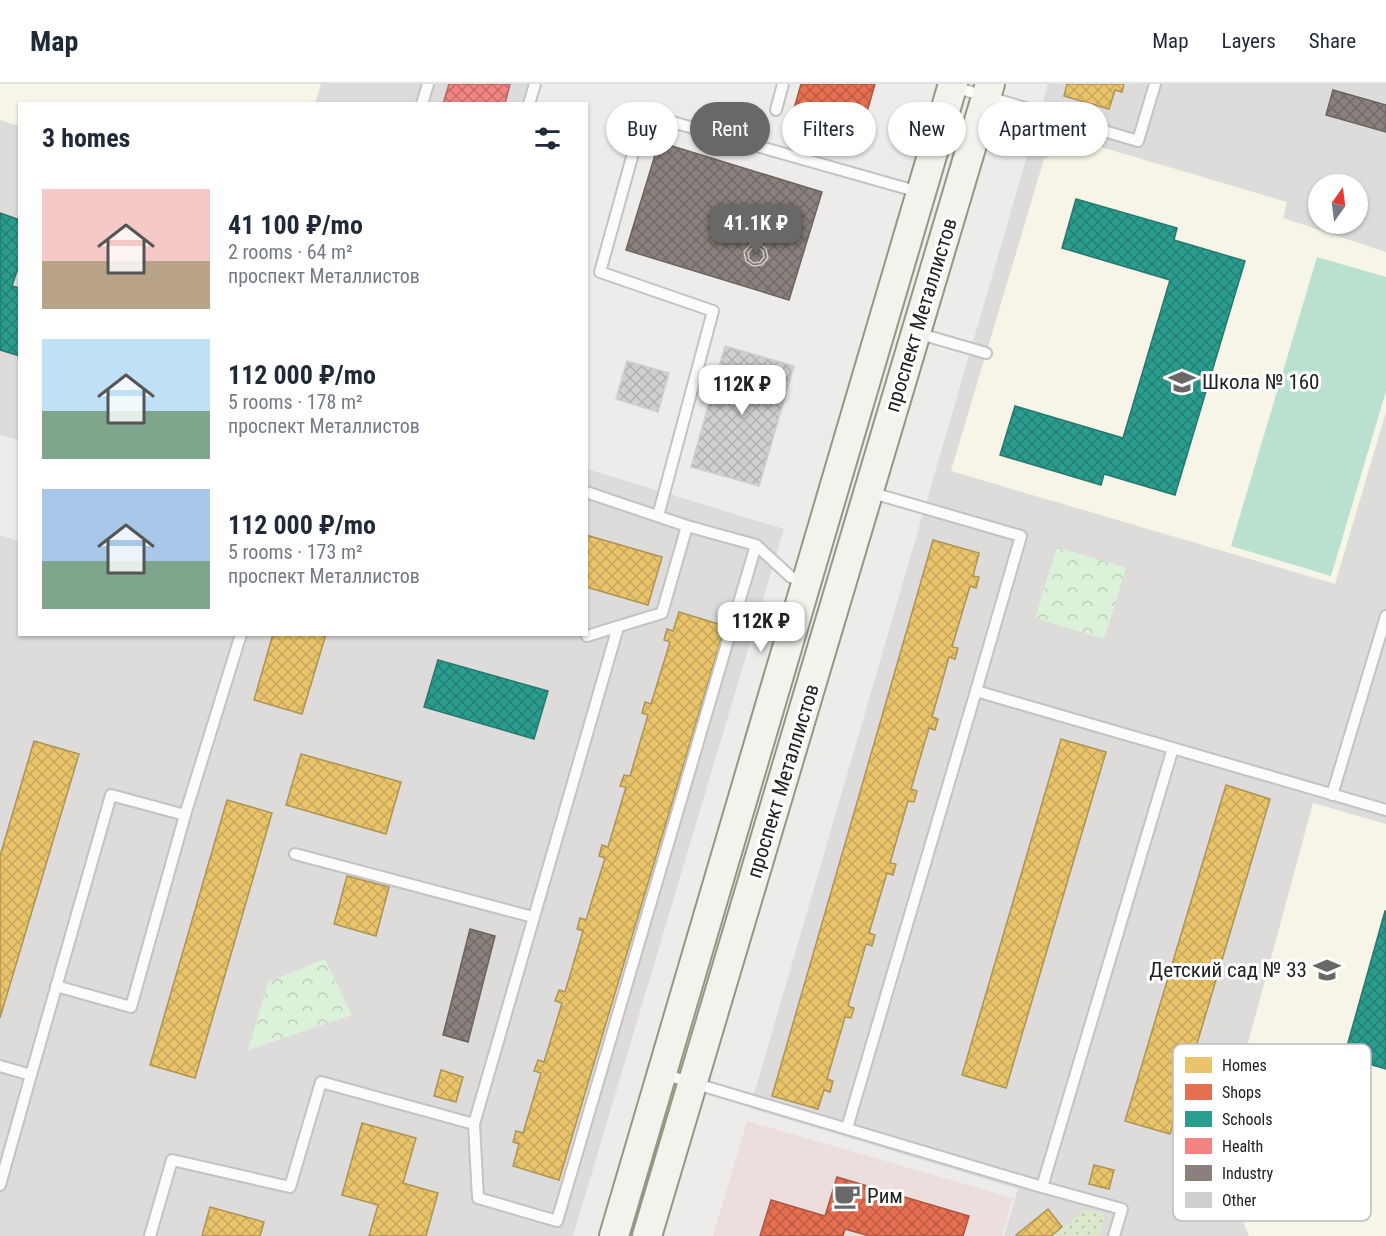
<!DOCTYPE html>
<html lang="en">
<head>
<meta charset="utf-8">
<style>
	body { margin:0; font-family:"Roboto Condensed",sans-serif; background:#f2f2f3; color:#1f2937; height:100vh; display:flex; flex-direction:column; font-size:22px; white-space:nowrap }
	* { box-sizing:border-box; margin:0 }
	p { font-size:20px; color:#747a83 }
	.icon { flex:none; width:33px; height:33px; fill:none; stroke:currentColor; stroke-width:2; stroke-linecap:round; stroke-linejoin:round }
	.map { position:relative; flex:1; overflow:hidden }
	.side { position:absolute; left:18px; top:18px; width:570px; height:534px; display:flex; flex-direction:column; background:#fff; border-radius:0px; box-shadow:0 2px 4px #0004 }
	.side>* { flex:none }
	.guide { position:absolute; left:606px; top:18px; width:570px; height:54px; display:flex; gap:12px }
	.needle { width:39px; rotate:14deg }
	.controls { position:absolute; left:1308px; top:90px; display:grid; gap:12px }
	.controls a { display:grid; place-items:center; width:60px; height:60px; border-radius:50%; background:#fff; box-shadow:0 2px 4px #0004; font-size:30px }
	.price { position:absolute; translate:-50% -51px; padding:0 14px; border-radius:12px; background:#fff; color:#222; font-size:20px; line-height:39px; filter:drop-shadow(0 2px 3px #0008) }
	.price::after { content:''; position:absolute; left:50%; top:36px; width:18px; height:14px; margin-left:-9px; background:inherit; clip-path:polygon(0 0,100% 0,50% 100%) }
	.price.selected { background:#696867; color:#fff }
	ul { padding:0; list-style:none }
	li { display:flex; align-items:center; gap:18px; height:150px; padding:0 24px }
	li span { display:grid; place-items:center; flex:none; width:168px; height:120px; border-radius:0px; color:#555 }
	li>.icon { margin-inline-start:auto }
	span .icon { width:72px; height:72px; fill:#fffc; stroke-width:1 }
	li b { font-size:26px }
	h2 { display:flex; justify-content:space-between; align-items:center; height:72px; padding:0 24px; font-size:26px }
	.chip { padding:0 21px; border-radius:27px; background:#fff; box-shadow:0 2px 4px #0004; font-size:21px; line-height:54px }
	.chip.selected { background:#696867; color:#fff }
	header { display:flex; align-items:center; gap:36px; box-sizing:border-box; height:84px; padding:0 30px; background:#fff; border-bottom:2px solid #e0e1e3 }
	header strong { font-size:28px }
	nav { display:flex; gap:33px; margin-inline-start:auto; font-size:21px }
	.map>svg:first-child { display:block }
	.residential { fill:#dedcdb; fill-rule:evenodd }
	.commercial { fill:#ebdedd }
	.education { fill:#f6f5e7 }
	.grass { fill:url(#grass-dots) }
	.park { fill:url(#park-crowns) }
	.pitch { fill:#bae0cf }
	.homes { fill:url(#homes-cross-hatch); stroke:#ad9354; stroke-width:1.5 }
	.shops { fill:url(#shops-cross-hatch); stroke:#ac5843; stroke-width:1.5 }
	.schools { fill:url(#schools-cross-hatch); stroke:#27786e; stroke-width:1.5 }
	.health { fill:url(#health-cross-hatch); stroke:#b36665; stroke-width:1.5 }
	.industry { fill:url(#industry-cross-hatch); stroke:#6a6461; stroke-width:1.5 }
	.building { fill:url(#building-cross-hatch); stroke:#d1cecc; stroke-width:1.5; fill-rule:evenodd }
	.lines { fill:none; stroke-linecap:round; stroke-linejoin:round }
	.lane-casing { stroke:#c4c3c2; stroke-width:14 }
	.secondary-casing { stroke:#959683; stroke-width:32 }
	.lane { stroke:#fcfcfc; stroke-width:10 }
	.secondary { stroke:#f3f3ed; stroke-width:28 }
	.labels { text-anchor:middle; stroke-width:6; stroke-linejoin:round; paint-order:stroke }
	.street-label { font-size:21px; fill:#212121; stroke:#fff }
	.poi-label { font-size:21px; fill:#212121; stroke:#fff; text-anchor:start }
	.key { fill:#fff; stroke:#bcbcbc; stroke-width:1.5 }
	.key-label { font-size:16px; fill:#212121 }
</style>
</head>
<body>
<header>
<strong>Map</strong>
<nav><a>Map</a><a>Layers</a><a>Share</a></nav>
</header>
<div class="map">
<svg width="1386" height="1152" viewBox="0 0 1386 1152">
	<defs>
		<pattern id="grass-dots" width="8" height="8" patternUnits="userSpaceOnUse" patternTransform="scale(1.5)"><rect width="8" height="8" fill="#dce8cc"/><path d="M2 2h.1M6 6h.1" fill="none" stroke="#bcc7af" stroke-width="1.8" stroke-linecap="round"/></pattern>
		<pattern id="park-crowns" width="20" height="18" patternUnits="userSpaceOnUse" patternTransform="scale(1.5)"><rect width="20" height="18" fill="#dbf1da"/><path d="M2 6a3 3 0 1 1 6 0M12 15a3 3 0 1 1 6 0" fill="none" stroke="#bccebb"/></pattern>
		<pattern id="homes-cross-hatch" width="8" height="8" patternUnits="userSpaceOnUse" patternTransform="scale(1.5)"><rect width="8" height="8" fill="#e9c46a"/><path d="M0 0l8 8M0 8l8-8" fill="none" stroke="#c8a85c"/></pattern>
		<pattern id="shops-cross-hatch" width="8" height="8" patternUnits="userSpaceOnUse" patternTransform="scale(1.5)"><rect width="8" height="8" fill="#e76f51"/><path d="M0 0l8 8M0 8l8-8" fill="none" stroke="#bb5b43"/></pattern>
		<pattern id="schools-cross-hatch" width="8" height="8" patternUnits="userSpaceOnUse" patternTransform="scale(1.5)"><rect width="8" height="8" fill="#2a9d8f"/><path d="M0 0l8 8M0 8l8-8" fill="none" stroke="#248074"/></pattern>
		<pattern id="health-cross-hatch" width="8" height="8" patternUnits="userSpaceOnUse" patternTransform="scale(1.5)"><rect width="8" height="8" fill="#f28482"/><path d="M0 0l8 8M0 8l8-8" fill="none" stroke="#c46c6a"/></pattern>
		<pattern id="industry-cross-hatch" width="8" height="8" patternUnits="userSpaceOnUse" patternTransform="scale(1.5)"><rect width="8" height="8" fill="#8a817c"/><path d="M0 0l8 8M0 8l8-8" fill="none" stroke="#706965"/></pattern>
		<pattern id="building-cross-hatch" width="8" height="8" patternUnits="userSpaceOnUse" patternTransform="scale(1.5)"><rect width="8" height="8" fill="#d1cfcd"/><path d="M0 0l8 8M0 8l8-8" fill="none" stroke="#b3b1b0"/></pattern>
	</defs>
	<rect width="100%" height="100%" fill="#eeecea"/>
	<path class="residential" d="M0,0H530L524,20H20L19,356L0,351Z
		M1048,0H1386V1152H1004L1018,1105L750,1024ZM1318,100H1358V140H1318Z
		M587,385L784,445L573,1152H0V451L19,457L20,550H586Z"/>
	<path class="commercial" d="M747,1037L1013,1114L1002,1152H713Z"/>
	<path class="education" d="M0,0H321L315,19L20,20L19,42L0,36Z
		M1084,58L1287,118L1283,134L1386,168V328L1335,500L951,387L1044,75Z
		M1313,719L1386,740V1152H1249L1226,1096L1228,1033Z"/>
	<path class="grass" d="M1086,1125L1105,1130L1099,1152H1054Z"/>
	<path class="park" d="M1057,463L1126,484L1104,555L1035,534Z
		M325,875L352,931L248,966L268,898Z"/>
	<path class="pitch" d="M1317,173L1386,193V307L1331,492L1231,462Z"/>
	<path class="homes" d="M1067,0H1124L1122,8L1115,6L1109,25L1064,12Z
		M586,451L662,473L648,521L586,503Z
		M933,456L979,469L973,492L979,493L976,504L970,502L952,563L958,564L955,575L949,573L932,633L938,635L935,646L929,644L911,705L917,707L914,718L908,717L890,779L896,780L893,791L887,789L869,849L875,851L872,862L866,860L848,922L854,924L851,934L845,933L827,995L833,997L830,1008L824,1006L818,1025L772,1012Z
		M679,528L725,542L559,1096L513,1082L519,1060L513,1058L516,1047L523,1049L541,989L534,987L538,976L544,978L562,919L555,917L559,906L565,908L583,847L577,845L580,834L586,836L605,774L599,772L602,761L608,763L626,703L620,702L624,691L630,692L648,631L642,629L645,618L651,620L670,558L664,556L667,545L673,547Z
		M273,550H326L302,630L254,616Z
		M1061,655L1106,668L1006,1004L962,991Z
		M34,657L79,670L0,934V772Z
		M301,670L401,698L386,750L286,721Z
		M1226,701L1270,715L1170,1050L1125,1037Z
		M227,716L272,729L195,994L150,981Z
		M347,792L389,803L376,852L334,840Z
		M441,986L463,993L456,1018L434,1012Z
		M362,1039L416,1054L403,1099L438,1109L426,1152H369L378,1121L342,1111Z
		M1094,1081L1114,1086L1109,1105L1089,1100Z
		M210,1123L264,1138L260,1152H202Z
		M1048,1125L1062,1143L1051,1152H1017L1016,1151Z"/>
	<path class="shops" d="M801,0H875L858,59L790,39Z
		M837,1093L969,1132L963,1152H869L845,1145L843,1152H760L771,1116L825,1132Z"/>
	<path class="schools" d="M1076,115L1177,144L1174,156L1245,177L1175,411L1104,390L1101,401L1000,371L1015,322L1123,354L1170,196L1062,164Z
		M0,129L20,136V178L12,202L20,204V272L0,266Z
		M438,576L548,607L534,655L424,623Z
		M1385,827H1386V985L1344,973Z
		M1385,827H1386V985L1344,973Z"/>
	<path class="health" d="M449,0H510L505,20H443Z"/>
	<path class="industry" d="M1333,6L1386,21V48L1326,31Z
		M659,58L822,108L789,216L626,166Z
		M470,845L495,852L468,958L443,951Z"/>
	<path class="building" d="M768,127L776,133L777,141L772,149L763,150L755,145L754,136L759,128ZM767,131L772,134L773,140L770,146H763L759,143L758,136L761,132Z
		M768,127L776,133L777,141L772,149L763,150L755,145L754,136L759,128ZM767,131L772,134L773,140L770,146H763L759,143L758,136L761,132Z
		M768,127L776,133L777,141L772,149L763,150L755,145L754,136L759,128ZM767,131L772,134L773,140L770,146H763L759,143L758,136L761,132Z
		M768,127L776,133L777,141L772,149L763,150L755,145L754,136L759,128ZM767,131L772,134L773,140L770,146H763L759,143L758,136L761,132Z
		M768,127L776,133L777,141L772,149L763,150L755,145L754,136L759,128ZM767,131L772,134L773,140L770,146H763L759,143L758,136L761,132Z
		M768,127L776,133L777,141L772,149L763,150L755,145L754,136L759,128ZM767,131L772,134L773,140L770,146H763L759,143L758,136L761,132Z
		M759,159L766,165L768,174L762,181L753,182L746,177L744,168L750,161ZM758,163L763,167L764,173L760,178L754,179L749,175L748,169L752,164Z
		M759,159L766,165L768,174L762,181L753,182L746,177L744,168L750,161ZM758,163L763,167L764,173L760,178L754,179L749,175L748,169L752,164Z
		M759,159L766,165L768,174L762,181L753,182L746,177L744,168L750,161ZM758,163L763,167L764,173L760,178L754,179L749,175L748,169L752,164Z
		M759,159L766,165L768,174L762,181L753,182L746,177L744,168L750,161ZM758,163L763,167L764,173L760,178L754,179L749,175L748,169L752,164Z
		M759,159L766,165L768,174L762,181L753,182L746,177L744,168L750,161ZM758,163L763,167L764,173L760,178L754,179L749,175L748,169L752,164Z
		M759,159L766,165L768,174L762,181L753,182L746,177L744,168L750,161ZM758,163L763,167L764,173L760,178L754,179L749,175L748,169L752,164Z
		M725,262L794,282L759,402L691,383Z
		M627,277L669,289L658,328L616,315Z"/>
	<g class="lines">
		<defs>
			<path id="lane" d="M954,3L1138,57L1155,0
				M422,20L428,0
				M529,20L535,0
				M776,26L783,0
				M917,249L986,269
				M586,408L687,442L756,461L791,493L805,497
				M869,408L1021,452L976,607L1386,726
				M658,432L713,227L600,188L644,30L919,108
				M618,543L474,1040L478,1114L557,1137L756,461
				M587,552L662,529L687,442
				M1332,711L1386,532
				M185,731L241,550
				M295,770L533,833
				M0,982L31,991L0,1101
				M663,990L1042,1103L1122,1125L1114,1152
				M31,991L111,711L185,731L131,923L56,902
				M847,1044L976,607
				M1042,1103L1173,664
				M150,1152L172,1076L290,1103L321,998L474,1040"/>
			<path id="secondary" d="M614,1152L953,0
				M647,1152L990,0"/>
		</defs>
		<use href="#lane" class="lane-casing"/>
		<use href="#secondary" class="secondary-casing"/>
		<use href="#lane" class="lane"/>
		<use href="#secondary" class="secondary"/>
	</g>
	<defs>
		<symbol id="school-bare" viewBox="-9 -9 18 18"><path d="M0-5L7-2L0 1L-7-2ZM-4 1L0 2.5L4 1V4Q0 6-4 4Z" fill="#696867" stroke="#fff" stroke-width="2.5" paint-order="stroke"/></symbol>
		<symbol id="cafe-bare" viewBox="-9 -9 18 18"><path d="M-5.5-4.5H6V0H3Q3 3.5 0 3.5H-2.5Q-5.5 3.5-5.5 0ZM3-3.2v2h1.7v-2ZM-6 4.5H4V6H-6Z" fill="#696867" stroke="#fff" stroke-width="2.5" paint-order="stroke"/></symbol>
	</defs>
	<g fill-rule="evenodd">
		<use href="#school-bare" x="1163" y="279" width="38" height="38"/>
		<use href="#school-bare" x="1308" y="867" width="38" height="38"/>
		<use href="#cafe-bare" x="828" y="1093" width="38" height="38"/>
	</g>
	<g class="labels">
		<g class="street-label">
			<text transform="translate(921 231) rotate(-73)" y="7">проспект Металлистов</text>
			<text transform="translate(783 697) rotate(-73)" y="7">проспект Металлистов</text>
		</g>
		<g class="poi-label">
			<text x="1202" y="305">Школа № 160</text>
			<text x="1307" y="893" text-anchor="end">Детский сад № 33</text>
			<text x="867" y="1119">Рим</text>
		</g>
	</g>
	<rect x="1173" y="960" width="198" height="177" rx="9" class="key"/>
	<rect x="1185" y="973" width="27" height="16" fill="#e9c46a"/>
	<rect x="1185" y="1000" width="27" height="16" fill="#e76f51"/>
	<rect x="1185" y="1027" width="27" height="16" fill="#2a9d8f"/>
	<rect x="1185" y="1054" width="27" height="16" fill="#f28482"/>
	<rect x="1185" y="1081" width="27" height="16" fill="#8a817c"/>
	<rect x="1185" y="1108" width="27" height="16" fill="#d1cfcd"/>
	<g class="key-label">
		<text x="1222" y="987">Homes</text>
		<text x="1222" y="1014">Shops</text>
		<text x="1222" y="1041">Schools</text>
		<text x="1222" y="1068">Health</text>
		<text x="1222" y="1095">Industry</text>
		<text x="1222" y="1122">Other</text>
	</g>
</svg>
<div class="controls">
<a><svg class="needle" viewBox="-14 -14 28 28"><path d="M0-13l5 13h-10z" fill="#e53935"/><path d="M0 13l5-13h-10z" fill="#747a83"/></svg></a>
</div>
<b class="price selected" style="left:756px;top:171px">41.1K ₽</b>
<b class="price" style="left:742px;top:332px">112K ₽</b>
<b class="price" style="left:761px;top:569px">112K ₽</b>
<div class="guide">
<a class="chip">Buy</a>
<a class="chip selected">Rent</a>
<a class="chip">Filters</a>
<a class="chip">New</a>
<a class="chip">Apartment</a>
</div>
<section class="side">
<h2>3 homes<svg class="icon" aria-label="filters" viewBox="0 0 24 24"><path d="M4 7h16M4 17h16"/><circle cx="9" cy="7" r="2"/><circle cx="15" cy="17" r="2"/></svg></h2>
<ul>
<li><span style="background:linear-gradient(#f6c9c9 60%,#b9a48a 0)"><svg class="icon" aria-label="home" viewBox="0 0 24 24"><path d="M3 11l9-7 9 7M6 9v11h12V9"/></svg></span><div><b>41 100 ₽/mo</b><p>2 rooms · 64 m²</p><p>проспект Металлистов</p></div></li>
<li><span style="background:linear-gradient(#bfe0f5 60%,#7fa58c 0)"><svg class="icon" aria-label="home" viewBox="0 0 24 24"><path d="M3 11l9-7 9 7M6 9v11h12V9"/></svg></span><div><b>112 000 ₽/mo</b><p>5 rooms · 178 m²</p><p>проспект Металлистов</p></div></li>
<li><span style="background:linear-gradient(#a9c7e8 60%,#7fa58c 0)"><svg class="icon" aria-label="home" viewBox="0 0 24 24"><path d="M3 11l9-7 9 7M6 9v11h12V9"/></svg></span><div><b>112 000 ₽/mo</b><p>5 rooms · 173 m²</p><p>проспект Металлистов</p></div></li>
</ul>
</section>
</div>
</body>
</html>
